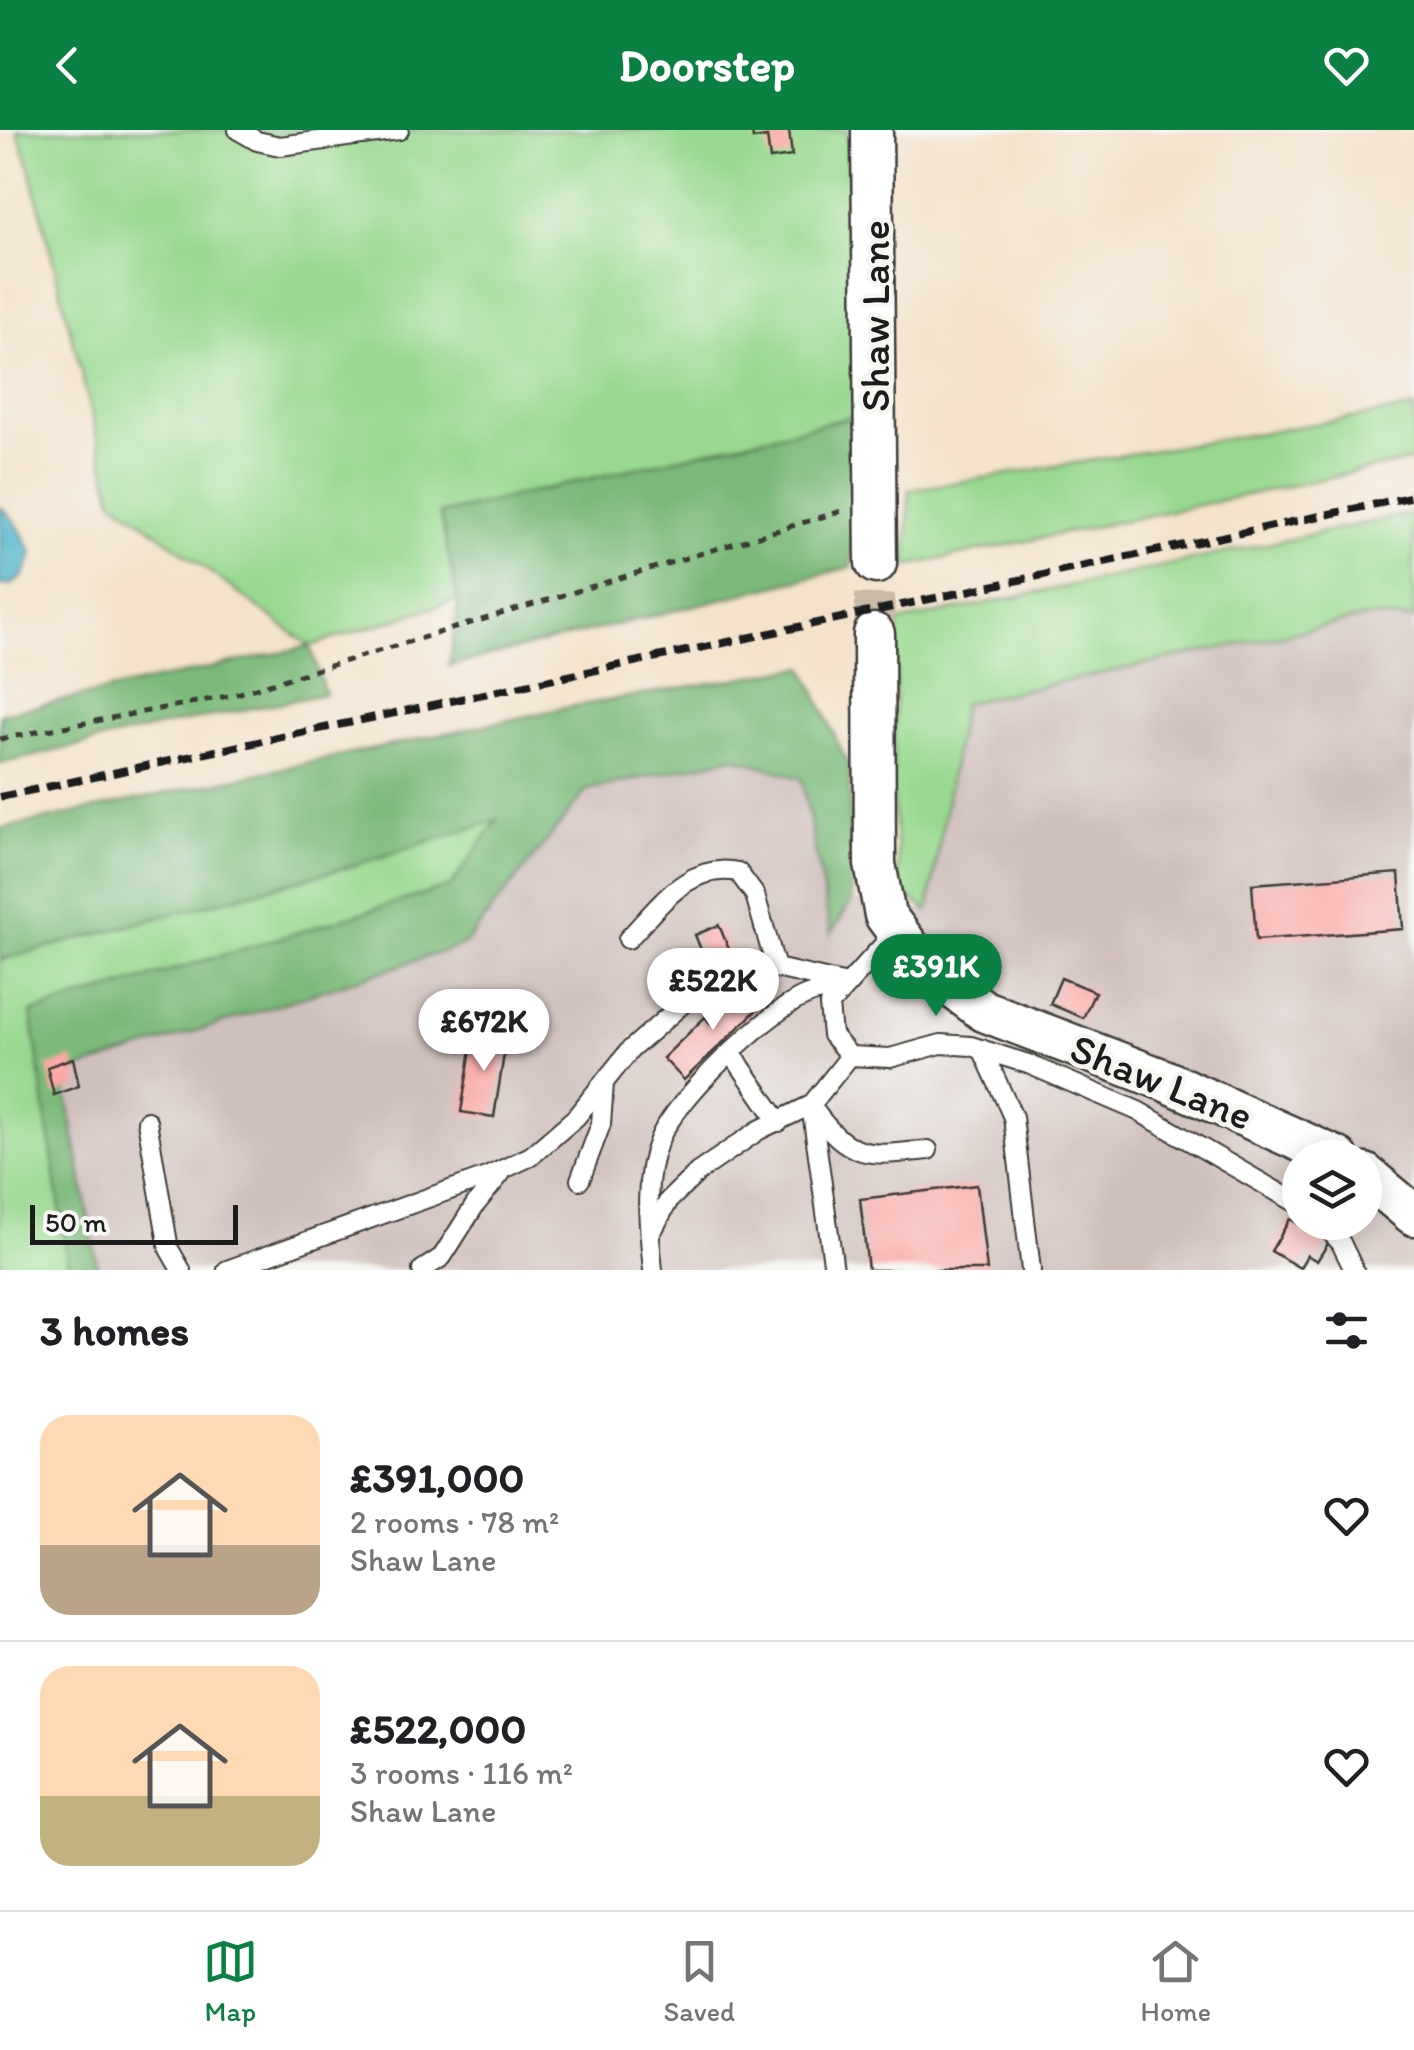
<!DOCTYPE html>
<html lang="en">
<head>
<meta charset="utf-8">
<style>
	body { margin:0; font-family:Itim,sans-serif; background:#f6f6f6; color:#202124; height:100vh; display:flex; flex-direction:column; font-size:38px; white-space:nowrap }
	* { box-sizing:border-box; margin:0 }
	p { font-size:32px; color:#757577 }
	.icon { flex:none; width:55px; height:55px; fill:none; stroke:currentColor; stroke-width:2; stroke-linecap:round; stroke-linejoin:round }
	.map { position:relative; height:1140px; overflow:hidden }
	.details { display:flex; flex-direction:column; background:#fff; flex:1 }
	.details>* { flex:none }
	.tools { position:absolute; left:1282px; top:1010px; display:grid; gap:20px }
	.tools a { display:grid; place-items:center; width:100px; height:100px; border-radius:50%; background:#fff; box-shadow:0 5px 25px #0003; font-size:50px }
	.scale { position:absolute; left:30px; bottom:25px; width:208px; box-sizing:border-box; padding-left:10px; border:5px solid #1c1c1c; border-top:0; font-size:28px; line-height:35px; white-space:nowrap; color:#1c1c1c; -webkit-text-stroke:8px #f6f6f2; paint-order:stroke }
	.price { position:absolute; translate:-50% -85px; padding:0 22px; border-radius:35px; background:#fff; color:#222; font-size:32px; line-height:65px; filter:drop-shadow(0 2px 5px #0008) }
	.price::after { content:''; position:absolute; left:50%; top:60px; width:30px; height:22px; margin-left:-15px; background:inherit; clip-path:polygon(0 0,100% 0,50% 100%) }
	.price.active { background:#0b8043; color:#fff }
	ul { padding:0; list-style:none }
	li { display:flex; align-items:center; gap:30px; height:250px; padding:0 40px }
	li+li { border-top:2px solid #e0e0e0 }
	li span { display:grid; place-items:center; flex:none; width:280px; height:200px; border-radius:30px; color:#555 }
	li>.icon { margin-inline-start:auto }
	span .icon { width:120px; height:120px; fill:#fffc; stroke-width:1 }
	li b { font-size:42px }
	h2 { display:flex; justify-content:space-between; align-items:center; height:120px; padding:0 40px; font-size:42px }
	header { display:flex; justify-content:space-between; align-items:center; height:130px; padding:0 40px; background:#0b8043; color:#fff; font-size:45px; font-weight:800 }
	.menu { display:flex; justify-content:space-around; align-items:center; height:140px; border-top:2px solid #e0e0e0; background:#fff; font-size:28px; color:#757577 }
	.menu a { display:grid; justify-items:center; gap:5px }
	.menu .active { color:#0b8043 }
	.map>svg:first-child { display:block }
	.industrial { fill:#d0c0bc; fill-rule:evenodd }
	.green { fill:#98d98f; stroke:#5a7a56; stroke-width:2.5 }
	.forest { fill:#7ab97a; stroke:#4b6a4b; stroke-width:2.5 }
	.water { fill:#4db4cb; stroke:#346874; stroke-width:2.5 }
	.building { fill:#faaaa7 }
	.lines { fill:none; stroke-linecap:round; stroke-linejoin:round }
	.tertiary-tunnel { stroke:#c9baa7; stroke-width:40; stroke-dasharray:40 20; stroke-linecap:butt }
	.service-casing { stroke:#3c3a36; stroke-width:22 }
	.tertiary-casing { stroke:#3c3a36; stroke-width:45 }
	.path { stroke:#3c3a36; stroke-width:5; stroke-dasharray:8 8; stroke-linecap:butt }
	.service { stroke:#fff; stroke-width:18 }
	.tertiary { stroke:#fff; stroke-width:40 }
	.rail { stroke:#1c1c1c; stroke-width:8; stroke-dasharray:15 8; stroke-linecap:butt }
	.labels { text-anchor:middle; stroke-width:9; stroke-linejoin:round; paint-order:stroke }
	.street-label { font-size:42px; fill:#1c1c1c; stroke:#f6f6f2 }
</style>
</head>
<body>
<header><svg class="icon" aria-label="back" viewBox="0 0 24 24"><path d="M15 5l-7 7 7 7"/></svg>Doorstep<svg class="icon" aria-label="heart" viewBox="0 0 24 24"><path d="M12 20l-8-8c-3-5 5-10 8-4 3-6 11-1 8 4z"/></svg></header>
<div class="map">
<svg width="1414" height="1140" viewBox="0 0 1414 1140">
	<rect width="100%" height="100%" fill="#f6f6f2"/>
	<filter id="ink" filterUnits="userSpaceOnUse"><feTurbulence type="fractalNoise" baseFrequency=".01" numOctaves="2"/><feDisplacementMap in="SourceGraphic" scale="20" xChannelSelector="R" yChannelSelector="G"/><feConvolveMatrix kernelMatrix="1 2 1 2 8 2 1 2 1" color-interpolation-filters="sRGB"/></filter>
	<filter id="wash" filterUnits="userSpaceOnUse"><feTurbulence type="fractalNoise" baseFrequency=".0048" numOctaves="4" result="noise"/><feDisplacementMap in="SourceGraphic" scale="40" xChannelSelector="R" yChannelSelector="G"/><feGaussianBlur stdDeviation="2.25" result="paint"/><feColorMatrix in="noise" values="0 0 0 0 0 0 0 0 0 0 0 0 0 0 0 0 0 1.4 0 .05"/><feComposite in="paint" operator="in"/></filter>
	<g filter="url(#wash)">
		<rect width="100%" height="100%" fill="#f4e2ca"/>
		<path class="industrial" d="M1368,487L1414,489V1140H98L63,944L464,815L587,660L735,627L802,649L832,802L852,770L927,781L963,573ZM1300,1028H1365V1092H1300Z"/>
		<path class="green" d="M17,0H847L856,286L440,384L458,470L310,516L113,370L29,35Z
			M1414,278V330L907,436L909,360Z
			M1414,383V489L1367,487L963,573L928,781L900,761L892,655L898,492Z
			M499,689L452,756L32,883L69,1140H0V830L352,736Z"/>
		<path class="forest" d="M856,286L851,437L449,536L458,470L440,384Z
			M310,516L325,564L166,595L0,634V584Z
			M804,537L849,637L852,770L831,804L802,649L734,627L587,660L464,815L63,944L98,1140H69L31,883L451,756L497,690L352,736L0,830V699L569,577Z"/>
		<path class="water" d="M0,377L15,391L32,422C28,441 21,457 0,455Z"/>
		<g id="blocks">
			<path class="building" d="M752,0H789L792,26L770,29L767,7L753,9Z
				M1399,743L1403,799L1256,810L1252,754Z
				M719,795L732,827L708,837L695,805Z
				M1061,848L1095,862L1083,888L1050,874Z
				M749,854L766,871L684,950L663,928L705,887L710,893Z
				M474,901L507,906L494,987L461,982Z
				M73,928L79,956L54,965L47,937Z
				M977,1055L987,1140H868L860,1069Z
				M1290,1089L1329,1112L1317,1131L1307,1125L1300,1138L1271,1121Z"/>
		</g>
	</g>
	<g filter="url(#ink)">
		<use href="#blocks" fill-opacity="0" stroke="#3c3a36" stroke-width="2.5"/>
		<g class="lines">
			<path class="tertiary-tunnel" d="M874,504L876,433"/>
			<defs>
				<path id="service" d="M238,0L257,11L280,16L399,0
					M896,801L829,875L832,905L850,926L890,928L941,914L971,916L1028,934L1138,981L1300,1075
					M628,809C659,777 688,732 738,742L755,765L776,838
					M982,919L1013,987L1031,1140
					M732,924L779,992
					M811,975L834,1140
					M814,980C851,1031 869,1026 928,1020
					M147,991L169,1119L181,1140
					M580,1050L601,994L604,953
					M1322,1092L1341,1113L1354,1140
					M650,1105L669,1070L698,1042L759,1000L811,975L850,926
					M227,1140L489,1046L531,1026L576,987L630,920L688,869L718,850L748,839L776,838L847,854
					M422,1140L442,1127L475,1075L501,1043
					M653,1140C649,1098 642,1051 659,1010C675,970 765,883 805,866C816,861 830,859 842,855"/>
				<path id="tertiary" d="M872,0L876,433
					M874,504L875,734L885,785L923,836L984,881L1164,950L1338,1028
					M1365,1044L1414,1085"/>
			</defs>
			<use href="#service" class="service-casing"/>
			<use href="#tertiary" class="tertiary-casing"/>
			<path class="path" d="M0,609L233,565L845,380"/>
			<use href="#service" class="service"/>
			<use href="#tertiary" class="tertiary"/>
			<path class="rail" d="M0,667L1414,366"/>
		</g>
	</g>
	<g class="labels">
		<g class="street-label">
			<text transform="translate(874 186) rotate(-90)" y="15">Shaw Lane</text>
			<text transform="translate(1162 951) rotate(22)" y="15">Shaw Lane</text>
		</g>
	</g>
</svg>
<div class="tools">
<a><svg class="icon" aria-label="layers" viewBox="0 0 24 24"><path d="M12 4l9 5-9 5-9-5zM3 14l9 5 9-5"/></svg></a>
</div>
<div class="scale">50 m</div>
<b class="price active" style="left:936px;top:889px">£391K</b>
<b class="price" style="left:713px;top:903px">£522K</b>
<b class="price" style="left:484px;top:944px">£672K</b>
</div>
<section class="details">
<h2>3 homes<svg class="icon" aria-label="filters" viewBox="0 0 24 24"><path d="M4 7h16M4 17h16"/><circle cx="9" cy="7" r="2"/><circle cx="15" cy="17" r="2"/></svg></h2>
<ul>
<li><span style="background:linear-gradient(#ffd9b3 65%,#b9a48a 0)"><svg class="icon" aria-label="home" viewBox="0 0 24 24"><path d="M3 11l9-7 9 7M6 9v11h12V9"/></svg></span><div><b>£391,000</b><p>2 rooms · 78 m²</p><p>Shaw Lane</p></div><svg class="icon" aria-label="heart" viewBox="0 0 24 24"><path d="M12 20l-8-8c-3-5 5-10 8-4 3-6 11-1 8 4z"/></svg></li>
<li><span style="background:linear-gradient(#ffd9b3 65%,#c2b280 0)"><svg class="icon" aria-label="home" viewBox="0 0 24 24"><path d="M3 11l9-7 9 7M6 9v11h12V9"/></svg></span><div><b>£522,000</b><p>3 rooms · 116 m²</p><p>Shaw Lane</p></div><svg class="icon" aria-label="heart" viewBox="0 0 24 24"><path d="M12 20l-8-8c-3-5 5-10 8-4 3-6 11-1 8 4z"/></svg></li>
</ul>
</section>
<nav class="menu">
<a class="active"><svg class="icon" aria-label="map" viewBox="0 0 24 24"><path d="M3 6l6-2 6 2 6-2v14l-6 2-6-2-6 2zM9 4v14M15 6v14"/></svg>Map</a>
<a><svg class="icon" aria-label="saved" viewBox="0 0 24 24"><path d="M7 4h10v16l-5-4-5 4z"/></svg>Saved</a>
<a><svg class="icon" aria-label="home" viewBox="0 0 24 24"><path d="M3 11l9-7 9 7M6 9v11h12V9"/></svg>Home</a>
</nav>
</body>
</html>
